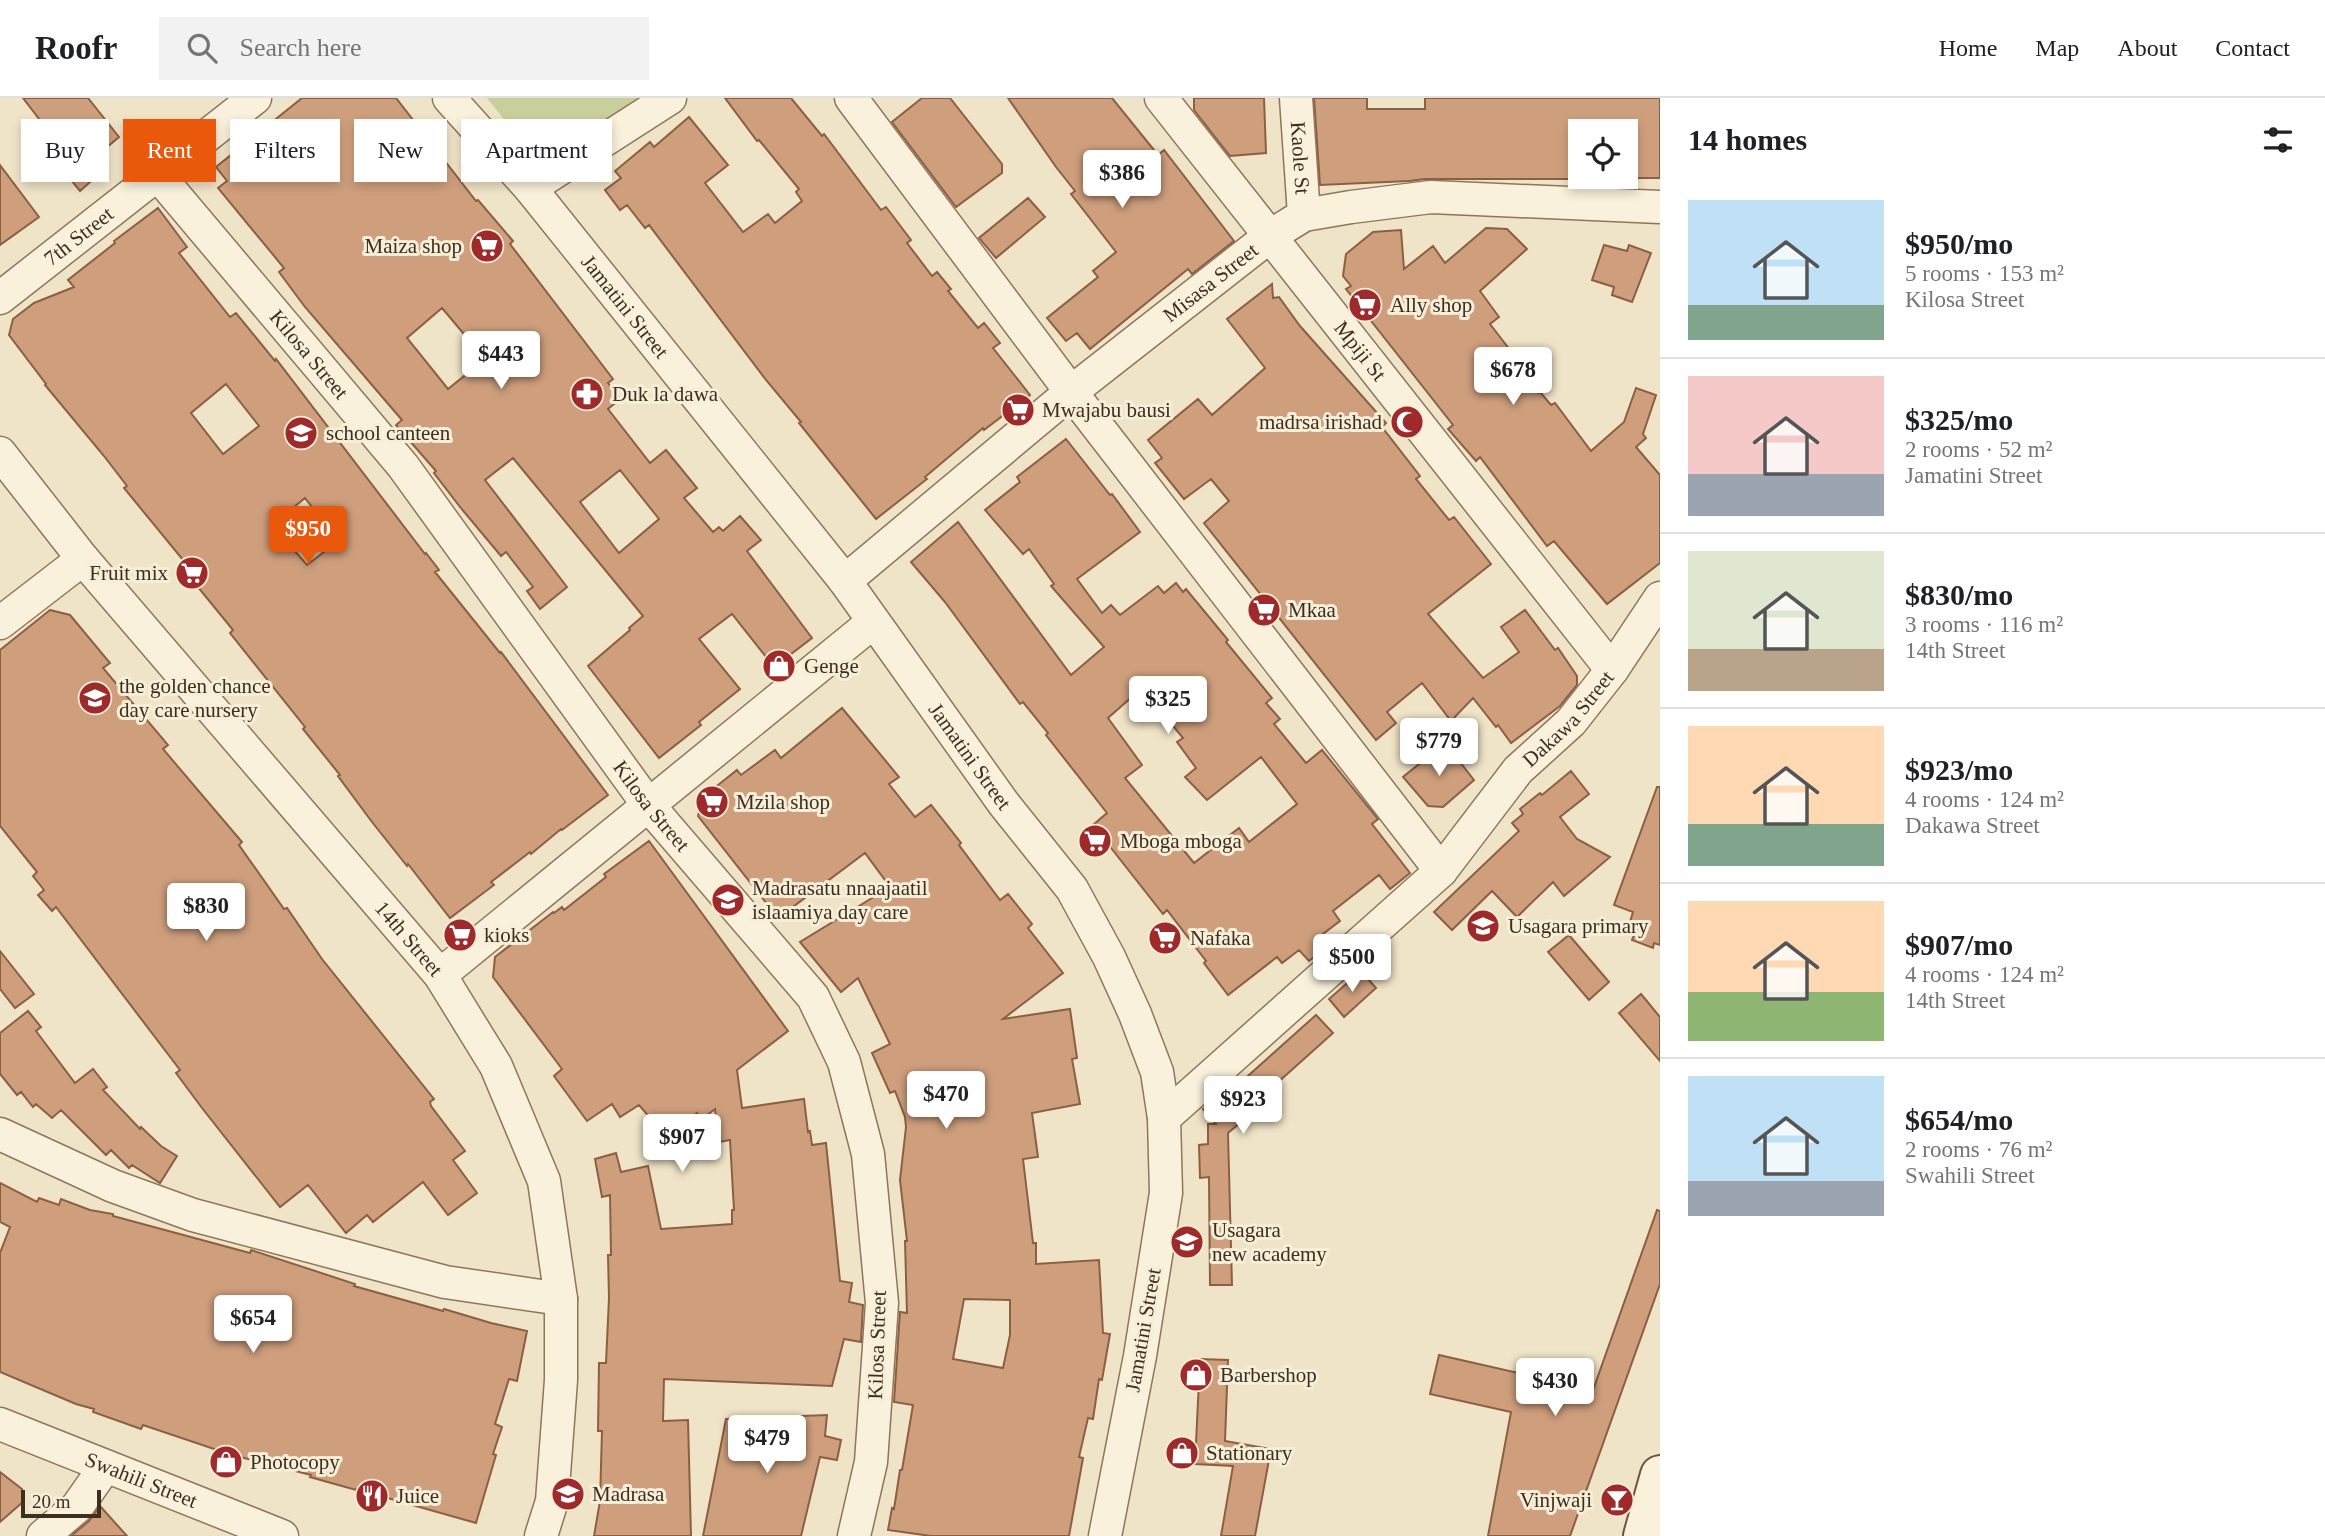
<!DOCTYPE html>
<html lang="en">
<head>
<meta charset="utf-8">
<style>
	body { margin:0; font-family:Georgia,serif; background:#f2f2f2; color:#202124; height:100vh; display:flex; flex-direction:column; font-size:26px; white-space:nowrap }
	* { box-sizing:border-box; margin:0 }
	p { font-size:23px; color:#757577 }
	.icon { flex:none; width:38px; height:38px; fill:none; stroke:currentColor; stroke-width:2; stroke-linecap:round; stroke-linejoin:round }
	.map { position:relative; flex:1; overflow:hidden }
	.details { display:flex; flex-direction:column; background:#fff; width:665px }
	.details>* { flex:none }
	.hud { position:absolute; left:21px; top:21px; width:665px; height:63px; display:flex; gap:14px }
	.tools { position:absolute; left:1568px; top:21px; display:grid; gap:14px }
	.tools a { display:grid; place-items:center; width:70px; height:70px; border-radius:0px; background:#fff; box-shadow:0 4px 10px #0003; font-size:35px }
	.scale { position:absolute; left:21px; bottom:18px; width:80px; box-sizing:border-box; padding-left:7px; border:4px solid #3d2e20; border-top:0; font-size:19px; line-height:24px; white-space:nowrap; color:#3d2e20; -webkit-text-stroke:5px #f7eed8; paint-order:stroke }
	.price { position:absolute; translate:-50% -60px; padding:0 16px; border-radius:7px; background:#fff; color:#222; font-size:23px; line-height:46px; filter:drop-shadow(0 2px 4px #0008) }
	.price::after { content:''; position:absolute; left:50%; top:42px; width:21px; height:16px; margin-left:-10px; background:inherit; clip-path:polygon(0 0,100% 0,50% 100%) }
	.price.on { background:#ea580c; color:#fff }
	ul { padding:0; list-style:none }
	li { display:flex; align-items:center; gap:21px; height:175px; padding:0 28px }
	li+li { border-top:2px solid #e0e0e0 }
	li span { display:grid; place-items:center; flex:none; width:196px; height:140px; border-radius:0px; color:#555 }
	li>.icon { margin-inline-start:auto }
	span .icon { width:84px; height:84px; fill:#fffc; stroke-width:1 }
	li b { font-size:30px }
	h2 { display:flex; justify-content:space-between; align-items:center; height:84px; padding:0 28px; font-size:30px }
	.chip { padding:0 24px; border-radius:0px; background:#fff; box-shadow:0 4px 10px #0003; font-size:24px; line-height:63px }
	.chip.on { background:#ea580c; color:#fff }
	header { display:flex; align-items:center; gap:42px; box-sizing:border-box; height:98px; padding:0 35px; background:#fff; border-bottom:2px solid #e0e0e0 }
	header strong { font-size:33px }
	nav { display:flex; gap:38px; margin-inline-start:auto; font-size:24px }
	.search { width:490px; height:63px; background:#f2f2f2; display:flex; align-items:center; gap:18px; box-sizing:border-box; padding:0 24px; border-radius:0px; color:#757577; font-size:26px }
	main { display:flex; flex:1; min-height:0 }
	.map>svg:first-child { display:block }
	.green { fill:#c9cf9b }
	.building { fill:#cf9f7d; stroke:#8d5f41; stroke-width:2; fill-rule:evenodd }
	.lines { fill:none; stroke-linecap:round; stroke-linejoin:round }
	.street-casing { stroke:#8d765c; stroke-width:35 }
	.secondary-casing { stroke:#6f573f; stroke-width:42 }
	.street { stroke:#faf1dc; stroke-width:32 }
	.secondary { stroke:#faf1dc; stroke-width:38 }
	.labels { text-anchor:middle; stroke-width:6; stroke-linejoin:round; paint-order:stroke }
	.street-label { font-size:21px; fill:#3d2e20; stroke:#f7eed8 }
	.poi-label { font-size:21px; fill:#3d2e20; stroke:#f7eed8; text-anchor:start }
</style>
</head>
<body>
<header>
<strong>Roofr</strong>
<div class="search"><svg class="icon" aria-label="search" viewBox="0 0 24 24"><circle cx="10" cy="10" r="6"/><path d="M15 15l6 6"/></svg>Search here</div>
<nav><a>Home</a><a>Map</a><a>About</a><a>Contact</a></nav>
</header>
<main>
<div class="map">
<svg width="1660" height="1438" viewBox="0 0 1660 1438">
	<rect width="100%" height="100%" fill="#f0e4c8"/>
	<path class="green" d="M487,0H642L540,67Z"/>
	<path class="building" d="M23,0H88L119,39L88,65L98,77L80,93L59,67L57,69L37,43L49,34Z
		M302,0H396L476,103L478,102L513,143L510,146L613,281L608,285L620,301L608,311L650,365L666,352L697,390L684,400L713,434L719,429L723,433L740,418L761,442L747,453L812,540L774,569L732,516L699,541L740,591L699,624L701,627L659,660L588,568L630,532L629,530L643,518L513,360L485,382L567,489L540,511L527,493L533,489L506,454L501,458L460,409L434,375L436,373L396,327L402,322L305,209L279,174L284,170L218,90L227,83L216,69ZM442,210L485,261L448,291L407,240ZM620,372L659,421L619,455L580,404Z
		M725,0H791L822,38L824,36L881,112L886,109L911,142L907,145L932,178L937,174L951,191L948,193L978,230L984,225L1000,245L993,250L1030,297L984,332L983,330L925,379L927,381L876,421L799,325L801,324L766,282L649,127L645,130L627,107L620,112L605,92L621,80L615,73L650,44L654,49L689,19L728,67L705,85L743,134L768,116L775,125L802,103L796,94L799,91L759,42L757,43Z
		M922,0H950L1002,66V75L956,109L892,24Z
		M1008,0H1112L1158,57L1164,52L1234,143L1192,176L1188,171L1090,251L1077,235L1066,243L1047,220L1098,179L1093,173L1116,154L1071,96L1075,93L1056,69Z
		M1194,0H1264L1266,55L1230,58L1194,12Z
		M1314,0H1367V11H1425V0H1660V80H1626V33H1580V81H1425L1409,83L1320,87Z
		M0,67L39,119L0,147Z
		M1028,100L1045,119L996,160L979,140Z
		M158,110L187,149L179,155L230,219L236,215L275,263L276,261L425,456L426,455L439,472L435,474L500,555L501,554L608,697L562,732L561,731L531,756L530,754L491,784L494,787L450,820L408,766L407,768L372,724L338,678L340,677L303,631L305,629L230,535L233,532L193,483L197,479L124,390L127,388L104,358L45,287L46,286L9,237L13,221L34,205L74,189L68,182L115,145L114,143ZM226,286L259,328L223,356L191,315ZM305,400L338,443L307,467L272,427Z
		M1486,130L1507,131L1527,151L1480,193L1499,219L1490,226L1510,252L1504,256L1538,295L1540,294L1551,307L1555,305L1591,353L1624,324L1636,290L1656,297L1643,336L1646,340L1636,349L1660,377V465L1607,506L1554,443L1547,448L1480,359L1476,363L1448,331L1453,327L1346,191L1351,188L1343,178L1346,156L1373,134L1401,132L1404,171L1433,148L1445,165Z
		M1604,147L1627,153L1629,147L1651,155L1632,204L1612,197L1614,189L1592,182Z
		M1272,186L1273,200L1279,199L1300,228L1386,325L1382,329L1420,378L1416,381L1449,422L1454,419L1491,466L1428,516L1483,580L1519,554L1501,529L1525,512L1555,552L1558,550L1577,578V587L1560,608L1511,645L1498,627L1496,629L1473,600L1451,623L1422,585L1387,614L1396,625L1376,642L1204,425L1229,403L1211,381L1184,401L1155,365L1162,360L1148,342L1198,301L1212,317L1265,270L1227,221Z
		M1066,341L1110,397L1112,396L1140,434L1077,481L1102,515L1111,507L1120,517L1158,488L1164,495L1176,485L1183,494L1186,491L1228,542L1226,544L1272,600L1266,605L1280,621L1274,626L1306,665L1322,652L1378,721L1372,726L1410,775L1390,791L1379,777L1333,813L1340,823L1319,839L1327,849L1309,863L1299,852L1282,865L1277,859L1228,897L1204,865L1206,863L1167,812L1163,816L1093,727L1107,715L1046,637L1048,635L1023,604L1020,606L945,504L911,464L958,424L1071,577L1104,549L1051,488L1054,486L1029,451L1023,456L985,412L1020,384L1017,379ZM1142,590L1183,640L1177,644L1196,670L1185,679L1207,702L1261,659L1297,706L1249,744L1239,730L1194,765L1125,680L1142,667L1108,620Z
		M50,512L70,517L110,565L103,570L168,647L163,651L242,744L239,747L284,811L287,810L322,861L434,1001L430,1004L431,1008L465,1053L453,1062L477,1095L448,1117L423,1084L373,1124L367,1117L346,1135L308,1087L280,1109L202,1010L176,975L180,972L56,809L52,813L38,797L44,792L33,778L37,774L0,728V552Z
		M842,610L899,679L889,686L915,719L931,707L961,745L959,747L1000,802L1008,796L1032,826L1028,830L1063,875L1003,921L1070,911L1077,960L1072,961L1080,1006L1032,1015L1038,1059L1023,1061L1033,1145H1036V1166L1099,1162L1103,1235L1110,1236L1102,1282L1099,1281L1093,1321L1088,1320L1079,1359L1083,1360L1069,1438H931L888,1432L892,1410L894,1411L900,1372H902L913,1307L894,1304L900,1214L907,1215L905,1143H907L900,1082L906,1029L905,1019L895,993L890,995L872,955L890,946L858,880L841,894L800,844L890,789L865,755L778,820L698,718L703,699L737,672L741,677L775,652L781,660ZM964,1201L1010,1202V1237L1003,1270L953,1261Z
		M1445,645L1474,682L1443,709L1428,708L1403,679Z
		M1571,673L1589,696L1560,719L1577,741L1610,759L1564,798L1553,784L1517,819L1492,793L1452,832L1434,814L1519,733L1512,725L1523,716L1520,711L1540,695L1542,697Z
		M1657,689H1660V847L1654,845L1653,850L1632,842L1637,830L1629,827L1633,814L1614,807Z
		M649,743L788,933L737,972L742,1010L804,1001L808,1034L810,1033L812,1047L826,1045L840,1183L852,1185L849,1204L863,1207L861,1244L844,1241L832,1288L664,1281L663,1323L688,1322L691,1438H594L600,1403L602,1333H598L599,1265H606L609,1200L608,1157H611L610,1097L602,1099L595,1061L616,1055L621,1074L648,1068L661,1131L732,1126V1112H734L730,1042L719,1044L715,1011L702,1021L697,1015L683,1027L678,1020L673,1024L669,1019L657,1028L639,1007L620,1019L612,1006L587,1023L554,978L562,971L493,879L495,859L553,814L554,815L562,809L564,812L606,779L604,776Z
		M1569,837L1609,884L1589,902L1548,854Z
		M0,853L34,896L15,910L0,891Z
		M1361,873L1376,890L1344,919L1329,901Z
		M1641,896L1660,919V963L1619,915Z
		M28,913L41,929L36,933L75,985L93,971L107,989L103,992L140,1031L141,1029L161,1048L177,1058L160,1085L132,1067L129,1070L111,1052L106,1057L61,1012L52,1020L36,1006L33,1009L21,994L17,997L0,976V935Z
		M1316,917L1333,935L1256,1004L1259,1009L1228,1035L1232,1187H1210L1209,1079L1200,1080L1199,1047L1208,1046V1026H1216L1203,1011L1237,982L1240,985Z
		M0,1085L37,1104L39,1100L59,1107L61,1101L90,1112L113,1116V1118L250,1155L251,1152L355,1186L354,1188L443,1213L444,1211L491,1225L527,1233L517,1283L509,1281L495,1326L502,1329L493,1356L496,1357L476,1425L356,1391V1392L310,1379L311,1377L232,1357L143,1327L141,1331L93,1314L94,1311L76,1306L0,1274V1155L10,1129L0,1124Z
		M1657,1112L1660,1113V1186L1570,1438H1488L1511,1314L1430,1296L1439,1257L1593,1292Z
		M1200,1261L1228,1262L1225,1343L1271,1351L1255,1438H1221L1233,1368L1195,1366Z
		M827,1317L825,1338L841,1342L837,1362L820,1359L801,1438H703L726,1321Z
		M0,1374L22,1391L24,1403L0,1424Z
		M100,1408L127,1438H71L89,1423Z"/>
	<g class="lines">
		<defs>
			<g id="street">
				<path id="s1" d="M449,0L530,90L845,483L1004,706L1072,791L1109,859L1135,916L1157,974L1164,1020L1166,1095L1140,1258L1105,1438"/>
				<path d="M851,0L1071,294L1441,773"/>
				<path id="s2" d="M1161,0L1612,572"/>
				<path id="s3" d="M1296,0L1304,117"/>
				<path id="s4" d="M157,76L403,368L649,708L813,899L844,964L868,1056L882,1205L871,1364L854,1438"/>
				<path d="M530,90L670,0"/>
				<path id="s5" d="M0,200L255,0"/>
				<path id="s6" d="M0,355L83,461L440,877L496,968L544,1083L561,1201V1282L552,1403L541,1438"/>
				<path id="s7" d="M845,483L1071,294L1270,138L1304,117L1351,109L1431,99L1660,109"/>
				<path d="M0,525L83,461"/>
				<path d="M440,877L872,525"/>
				<path id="s8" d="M1164,1020L1441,773L1518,672L1571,624L1612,572L1660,500"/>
				<path d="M0,1036L113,1088L193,1117L445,1184L561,1201"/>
				<path id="s9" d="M0,1326L282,1438"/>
				<path d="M43,1438L77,1409L105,1369"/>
			</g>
			<path id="secondary" d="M1643,1438L1660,1377"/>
		</defs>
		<use href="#street" class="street-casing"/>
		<use href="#secondary" class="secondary-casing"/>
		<use href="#street" class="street"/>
		<use href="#secondary" class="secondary"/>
	</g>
	<defs>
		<symbol id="supermarket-disc" viewBox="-11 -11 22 22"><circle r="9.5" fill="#9e2a2b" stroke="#f7eed8"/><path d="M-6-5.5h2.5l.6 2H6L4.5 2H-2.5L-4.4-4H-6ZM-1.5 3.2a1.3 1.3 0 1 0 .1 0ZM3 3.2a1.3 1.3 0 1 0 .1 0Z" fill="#fff"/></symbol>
		<symbol id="pharmacy-disc" viewBox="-11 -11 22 22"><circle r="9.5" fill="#9e2a2b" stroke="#f7eed8"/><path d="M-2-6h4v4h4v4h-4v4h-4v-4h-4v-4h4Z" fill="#fff"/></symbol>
		<symbol id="mosque-disc" viewBox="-11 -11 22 22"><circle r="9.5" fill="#9e2a2b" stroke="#f7eed8"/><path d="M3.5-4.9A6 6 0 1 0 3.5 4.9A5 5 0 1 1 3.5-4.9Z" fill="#fff"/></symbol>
		<symbol id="school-disc" viewBox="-11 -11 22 22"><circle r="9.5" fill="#9e2a2b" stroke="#f7eed8"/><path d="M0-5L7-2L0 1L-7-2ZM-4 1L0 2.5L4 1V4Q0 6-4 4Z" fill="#fff"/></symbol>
		<symbol id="shop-disc" viewBox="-11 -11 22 22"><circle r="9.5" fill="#9e2a2b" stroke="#f7eed8"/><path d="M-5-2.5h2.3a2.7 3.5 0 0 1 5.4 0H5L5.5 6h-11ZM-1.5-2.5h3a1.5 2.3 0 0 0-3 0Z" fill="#fff"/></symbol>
		<symbol id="restaurant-disc" viewBox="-11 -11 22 22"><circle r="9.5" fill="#9e2a2b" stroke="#f7eed8"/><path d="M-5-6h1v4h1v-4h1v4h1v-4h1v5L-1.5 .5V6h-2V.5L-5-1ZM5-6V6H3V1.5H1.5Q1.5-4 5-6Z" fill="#fff"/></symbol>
		<symbol id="bar-disc" viewBox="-11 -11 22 22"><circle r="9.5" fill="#9e2a2b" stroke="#f7eed8"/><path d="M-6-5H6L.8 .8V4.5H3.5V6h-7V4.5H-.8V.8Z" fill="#fff"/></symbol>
	</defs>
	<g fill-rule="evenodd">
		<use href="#supermarket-disc" x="468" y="129" width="38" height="38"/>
		<use href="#supermarket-disc" x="1346" y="188" width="38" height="38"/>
		<use href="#pharmacy-disc" x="568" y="277" width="38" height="38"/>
		<use href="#supermarket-disc" x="999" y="293" width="38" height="38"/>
		<use href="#mosque-disc" x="1388" y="305" width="38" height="38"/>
		<use href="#school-disc" x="282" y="316" width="38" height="38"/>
		<use href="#supermarket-disc" x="173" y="456" width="38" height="38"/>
		<use href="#supermarket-disc" x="1245" y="493" width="38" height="38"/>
		<use href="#shop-disc" x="760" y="549" width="38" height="38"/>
		<use href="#school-disc" x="76" y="581" width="38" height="38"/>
		<use href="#supermarket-disc" x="693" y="685" width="38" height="38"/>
		<use href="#supermarket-disc" x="1076" y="724" width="38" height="38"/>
		<use href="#school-disc" x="709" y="783" width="38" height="38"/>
		<use href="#school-disc" x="1464" y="809" width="38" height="38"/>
		<use href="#supermarket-disc" x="441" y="818" width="38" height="38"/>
		<use href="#supermarket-disc" x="1146" y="821" width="38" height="38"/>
		<use href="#school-disc" x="1168" y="1125" width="38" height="38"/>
		<use href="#shop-disc" x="1177" y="1258" width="38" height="38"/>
		<use href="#shop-disc" x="1163" y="1336" width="38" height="38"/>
		<use href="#shop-disc" x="207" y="1345" width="38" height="38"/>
		<use href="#school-disc" x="549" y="1377" width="38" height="38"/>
		<use href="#restaurant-disc" x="353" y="1379" width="38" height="38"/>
		<use href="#bar-disc" x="1598" y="1383" width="38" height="38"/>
	</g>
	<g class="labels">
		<g class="street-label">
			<text dy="7" stroke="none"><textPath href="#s3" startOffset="60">Kaole St</textPath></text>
			<text dy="7" stroke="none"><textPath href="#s5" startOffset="100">7th Street</textPath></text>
			<text dy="7" stroke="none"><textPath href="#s7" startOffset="472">Misasa Street</textPath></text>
			<text dy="7" stroke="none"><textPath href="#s1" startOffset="273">Jamatini Street</textPath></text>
			<text dy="7" stroke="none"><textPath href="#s2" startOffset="322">Mpiji St</textPath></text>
			<text dy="7" stroke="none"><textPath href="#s4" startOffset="236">Kilosa Street</textPath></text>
			<text dy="7" stroke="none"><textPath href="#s8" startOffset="570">Dakawa Street</textPath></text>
			<text dy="7" stroke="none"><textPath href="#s1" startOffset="840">Jamatini Street</textPath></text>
			<text dy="7" stroke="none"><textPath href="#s4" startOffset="803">Kilosa Street</textPath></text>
			<text dy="7" stroke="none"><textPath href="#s6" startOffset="635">14th Street</textPath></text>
			<text transform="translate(1143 1232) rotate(-80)" y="7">Jamatini Street</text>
			<text transform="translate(877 1247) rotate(-88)" y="7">Kilosa Street</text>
			<text dy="7" stroke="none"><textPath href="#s9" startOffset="152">Swahili Street</textPath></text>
		</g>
		<g class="poi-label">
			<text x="462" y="155" text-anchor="end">Maiza shop</text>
			<text x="1390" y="214">Ally shop</text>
			<text x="612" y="303">Duk la dawa</text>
			<text x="1042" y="319">Mwajabu bausi</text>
			<text x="1382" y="331" text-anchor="end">madrsa irishad</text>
			<text x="326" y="342">school canteen</text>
			<text x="168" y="482" text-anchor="end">Fruit mix</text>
			<text x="1288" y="519">Mkaa</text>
			<text x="804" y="575">Genge</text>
			<text x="119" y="595">the golden chance<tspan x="119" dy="24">day care nursery</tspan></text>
			<text x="736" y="711">Mzila shop</text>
			<text x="1120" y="750">Mboga mboga</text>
			<text x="752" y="797">Madrasatu nnaajaatil<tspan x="752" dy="24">islaamiya day care</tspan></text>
			<text x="1508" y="835">Usagara primary</text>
			<text x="484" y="844">kioks</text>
			<text x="1190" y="847">Nafaka</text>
			<text x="1212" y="1139">Usagara<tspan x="1212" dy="24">new academy</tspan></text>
			<text x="1220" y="1284">Barbershop</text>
			<text x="1206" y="1362">Stationary</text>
			<text x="250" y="1371">Photocopy</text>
			<text x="592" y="1403">Madrasa</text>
			<text x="396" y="1405">Juice</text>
			<text x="1592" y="1409" text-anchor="end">Vinjwaji</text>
		</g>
	</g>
</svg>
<div class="tools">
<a><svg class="icon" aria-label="locate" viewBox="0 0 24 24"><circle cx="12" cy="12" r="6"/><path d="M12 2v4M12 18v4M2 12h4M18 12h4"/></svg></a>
</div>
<div class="scale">20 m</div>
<b class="price" style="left:1122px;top:112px">$386</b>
<b class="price" style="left:501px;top:293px">$443</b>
<b class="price" style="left:1513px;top:309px">$678</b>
<b class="price on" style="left:308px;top:468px">$950</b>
<b class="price" style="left:1168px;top:638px">$325</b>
<b class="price" style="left:1439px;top:680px">$779</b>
<b class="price" style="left:206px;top:845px">$830</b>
<b class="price" style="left:1352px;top:896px">$500</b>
<b class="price" style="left:946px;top:1033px">$470</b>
<b class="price" style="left:1243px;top:1038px">$923</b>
<b class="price" style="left:682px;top:1076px">$907</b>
<b class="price" style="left:253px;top:1257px">$654</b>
<b class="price" style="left:1555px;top:1320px">$430</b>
<b class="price" style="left:767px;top:1377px">$479</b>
<div class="hud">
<a class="chip">Buy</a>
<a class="chip on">Rent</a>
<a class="chip">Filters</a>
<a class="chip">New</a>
<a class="chip">Apartment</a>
</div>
</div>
<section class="details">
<h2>14 homes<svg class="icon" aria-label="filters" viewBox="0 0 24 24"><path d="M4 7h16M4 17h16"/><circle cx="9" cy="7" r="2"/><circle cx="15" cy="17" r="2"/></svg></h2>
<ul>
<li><span style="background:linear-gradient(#bfe0f5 75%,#7fa58c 0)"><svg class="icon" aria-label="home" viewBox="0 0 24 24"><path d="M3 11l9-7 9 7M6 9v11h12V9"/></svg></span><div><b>$950/mo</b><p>5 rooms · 153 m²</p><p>Kilosa Street</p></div></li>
<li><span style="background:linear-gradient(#f6c9c9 70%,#9aa5b1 0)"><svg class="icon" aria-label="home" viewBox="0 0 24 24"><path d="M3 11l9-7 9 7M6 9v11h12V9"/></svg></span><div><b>$325/mo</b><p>2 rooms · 52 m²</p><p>Jamatini Street</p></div></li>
<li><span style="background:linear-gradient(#dfe7d0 70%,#b9a48a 0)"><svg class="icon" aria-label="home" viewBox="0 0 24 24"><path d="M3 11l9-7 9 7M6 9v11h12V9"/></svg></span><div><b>$830/mo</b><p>3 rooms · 116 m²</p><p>14th Street</p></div></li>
<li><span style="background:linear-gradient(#ffd9b3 70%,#7fa58c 0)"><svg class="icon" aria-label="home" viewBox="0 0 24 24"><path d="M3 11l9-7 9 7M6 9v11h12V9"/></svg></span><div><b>$923/mo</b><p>4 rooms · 124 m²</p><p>Dakawa Street</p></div></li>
<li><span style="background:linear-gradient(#ffd9b3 65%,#8fb573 0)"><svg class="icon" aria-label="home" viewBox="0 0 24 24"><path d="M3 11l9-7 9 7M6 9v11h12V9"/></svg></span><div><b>$907/mo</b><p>4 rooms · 124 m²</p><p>14th Street</p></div></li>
<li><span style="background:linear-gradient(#bfe0f5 75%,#9aa5b1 0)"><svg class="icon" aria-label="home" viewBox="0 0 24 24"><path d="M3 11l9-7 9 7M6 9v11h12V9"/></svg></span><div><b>$654/mo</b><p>2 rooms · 76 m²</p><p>Swahili Street</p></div></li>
</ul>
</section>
</main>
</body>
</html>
